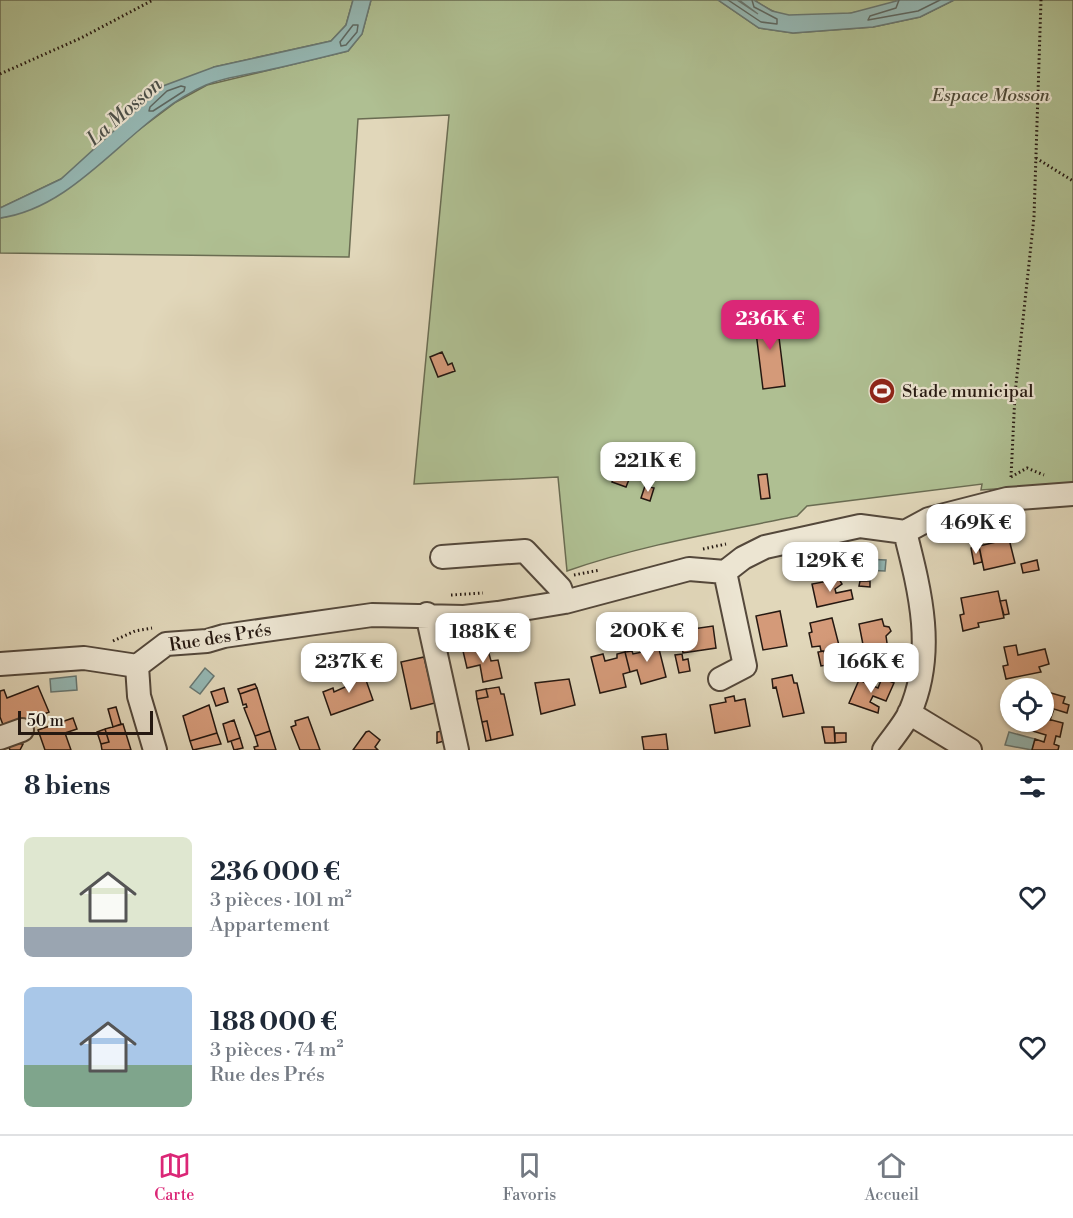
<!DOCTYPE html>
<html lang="fr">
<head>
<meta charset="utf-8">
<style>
	body { margin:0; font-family:"Libre Bodoni",serif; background:#f2f2f3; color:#1f2937; height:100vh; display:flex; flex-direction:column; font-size:22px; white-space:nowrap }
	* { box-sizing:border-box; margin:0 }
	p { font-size:20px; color:#747a83 }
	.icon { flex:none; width:33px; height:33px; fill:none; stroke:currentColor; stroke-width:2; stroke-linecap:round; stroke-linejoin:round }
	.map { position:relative; height:750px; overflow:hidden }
	.panel { display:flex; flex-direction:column; background:#fff; flex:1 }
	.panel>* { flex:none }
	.controls { position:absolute; left:1000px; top:678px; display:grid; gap:12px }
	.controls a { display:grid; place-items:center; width:54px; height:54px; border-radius:50%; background:#fff; box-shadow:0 2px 4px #0004; font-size:30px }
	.scale { position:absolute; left:18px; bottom:15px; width:135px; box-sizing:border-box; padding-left:6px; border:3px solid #251811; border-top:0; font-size:16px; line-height:21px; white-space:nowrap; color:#251811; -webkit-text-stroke:4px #ece5d2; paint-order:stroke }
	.price { position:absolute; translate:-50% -51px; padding:0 14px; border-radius:12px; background:#fff; color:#222; font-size:20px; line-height:39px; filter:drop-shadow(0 2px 3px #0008) }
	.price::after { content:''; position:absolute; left:50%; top:36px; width:18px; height:14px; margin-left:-9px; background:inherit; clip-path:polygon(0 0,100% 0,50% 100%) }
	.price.selected { background:#db2777; color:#fff }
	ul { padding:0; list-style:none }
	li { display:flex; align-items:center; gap:18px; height:150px; padding:0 24px }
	li span { display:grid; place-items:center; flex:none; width:168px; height:120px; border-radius:9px; color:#555 }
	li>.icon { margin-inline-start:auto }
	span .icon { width:72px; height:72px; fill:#fffc; stroke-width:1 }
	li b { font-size:26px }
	h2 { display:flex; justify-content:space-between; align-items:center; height:72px; padding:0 24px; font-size:26px }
	.tabs { display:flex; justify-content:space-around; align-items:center; height:84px; border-top:2px solid #e0e1e3; background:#fff; font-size:16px; color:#747a83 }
	.tabs a { display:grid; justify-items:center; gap:3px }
	.tabs .selected { color:#db2777 }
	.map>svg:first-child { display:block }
	.green { fill:#afbf92; stroke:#6a6c52; stroke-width:1.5 }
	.water { fill:#95b8b4; stroke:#687873; stroke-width:1.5 }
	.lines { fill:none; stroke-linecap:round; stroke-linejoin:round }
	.shore { stroke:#5d6862; stroke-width:1.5 }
	.building { fill:#d49a79; stroke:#251811; stroke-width:1.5 }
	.minor-casing { stroke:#54483b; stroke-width:26 }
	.path { stroke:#251811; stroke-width:3; stroke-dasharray:1.5 3; stroke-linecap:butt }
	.minor { stroke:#ece5d2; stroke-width:22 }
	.labels { text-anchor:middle; stroke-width:4.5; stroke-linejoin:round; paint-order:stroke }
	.park-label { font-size:18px; font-style:italic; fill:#4e4a38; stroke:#ece5d2 }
	.poi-label { font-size:18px; fill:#251811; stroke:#ece5d2; text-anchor:start }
	.street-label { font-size:18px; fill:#251811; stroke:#ece5d2 }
	.water-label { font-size:20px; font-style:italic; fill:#4c504a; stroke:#ece5d2 }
</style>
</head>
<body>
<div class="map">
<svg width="1073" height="750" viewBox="0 0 1073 750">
	<rect width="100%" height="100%" fill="#e1d7ba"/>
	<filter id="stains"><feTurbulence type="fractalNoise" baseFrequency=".00333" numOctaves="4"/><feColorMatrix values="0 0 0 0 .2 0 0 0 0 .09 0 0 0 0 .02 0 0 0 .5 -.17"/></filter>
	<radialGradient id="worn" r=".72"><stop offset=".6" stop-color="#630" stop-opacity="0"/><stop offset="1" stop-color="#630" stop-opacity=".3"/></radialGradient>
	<path class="green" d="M0,0H353L346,25L331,41L214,67L101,145L61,179L0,208Z
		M371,0H718L759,28L793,33L873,27L920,17L954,0H1073V483L981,490L982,484L807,506L797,516C720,532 641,545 567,571L558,477L414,484L449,115L358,119L349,257L0,253V218L6,217L90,171L128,138L176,102L207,85L348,51L362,34Z
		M754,0H900C870,11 815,23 783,15C773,12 763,6 754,0Z"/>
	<path class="water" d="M353,0H371L362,34L348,51C320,58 292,65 264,71C245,75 223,78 206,85C132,117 81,207 0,218V208L61,179L163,86L214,67L331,41L346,25Z
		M718,0H737L758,14L739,0H754L772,11L789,15L851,13L900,0H954L920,17L873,27L793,33L759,28Z
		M864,559L886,560L885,571L863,570Z
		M205,668L214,676L200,694L190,687Z
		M76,676L77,690L51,692L50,679Z
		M1009,732L1035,739L1032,750L1005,745Z"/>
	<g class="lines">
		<path class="shore" d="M728,0L761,22L777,24V19L754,7L752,0
			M899,0L896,8L870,16L868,20L918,11L940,0
			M353,25H358L357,32L346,45L341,46L340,42Z
			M181,86L185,87L184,91L153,111H149L150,107L167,91Z"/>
	</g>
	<path class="building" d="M776,313L785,386L763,389L754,316Z
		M442,352L448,365L452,363L455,371L438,377L430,357Z
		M615,472L630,477L626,487L612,482Z
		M767,474L770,498L761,499L758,475Z
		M645,486L654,488L650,501L641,498Z
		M1009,539L1015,563L984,570L979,546Z
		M979,546L982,562L974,564L971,548Z
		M1037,560L1039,570L1023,573L1021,564Z
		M839,579L842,584L835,589L836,593L851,590L853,599L817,607L812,584Z
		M860,581H870V587L859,586Z
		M998,591L1004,618L978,623L979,627L963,631L960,615L964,614L961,598Z
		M1006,600L1009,614L1004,615L1000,601Z
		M780,611L787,646L763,650L756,616Z
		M832,618L843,661L827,665L824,651H821L820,646L812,647L809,633L812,632L810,623Z
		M882,619L884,626L889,627L891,631L886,636L888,650L865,655L859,624Z
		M713,626L716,648L683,653L679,631Z
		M657,641L666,677L641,684L637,670L630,672L625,652L632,651L633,654L647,651L645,644Z
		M1016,645L1018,655L1045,649L1049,664L1039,667L1041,672L1006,679L1003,666L1008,665L1004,647Z
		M488,650L491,661L498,660L502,678L483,682L480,665L467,668L463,651Z
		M824,651L827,665L821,666L818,652Z
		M625,652L630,672L623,674L626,687L600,693L591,657L603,654L605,661L617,658V654Z
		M682,654L683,660L688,659L690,671L679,673L675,655Z
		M424,657L435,703L411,709L401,662Z
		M361,666L373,700L331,715L323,692L333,688L334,692L354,683L350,670Z
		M792,675L794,683H797L804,713L783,717L776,687L773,688L772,679Z
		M882,678L894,683L886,701L873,696L870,702L879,707L878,713L849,703L859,680L878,688Z
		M569,679L575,705L541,714L535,683Z
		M255,684L257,688L240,694L238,689Z
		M38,686L49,712L5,730L0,717V691L4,690L7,698Z
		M499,687L501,694H504L513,735L491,740L487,721L482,722L477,699L488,697L486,689Z
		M224,688L228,702L216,706L211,692Z
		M257,688L270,731L255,736L244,708L247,707L246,704L243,705L240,694Z
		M486,689L488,697L477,699L476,691Z
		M1044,691L1065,697L1063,703L1069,705L1067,713L1044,706Z
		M734,696L735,701L745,699L750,726L715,733L710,705L726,702L725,698Z
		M209,705L217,733L190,741L183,716Z
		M1044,706L1054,709L1050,720L1044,718Z
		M116,707L121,724L113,727L108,709Z
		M308,717L320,750H300L291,727L296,725L295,721Z
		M73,718L77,729L65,733L71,750H45L38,730Z
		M1044,718L1063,723L1060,737L1056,736L1054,744L1059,746L1058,750H1032L1035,739L1044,742L1046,735L1016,726L1015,722H1044Z
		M234,720L240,738L228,742L223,724Z
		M487,721L491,740L486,741L482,722Z
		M123,724L131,750H102L101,744L109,742L105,729Z
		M822,727H834L835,743H825Z
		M105,729L109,742L101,744L97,732Z
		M270,731L276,750H255L254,747L258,746L255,736Z
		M369,731L380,740L375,747L378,750H353L366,732Z
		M442,731L444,741L437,743V732Z
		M217,733L221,744L193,750L190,741Z
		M835,733H846V742L835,743Z
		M666,734L668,750H644L642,737Z
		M240,738L243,748L234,750L231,741Z
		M7,742L23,744L20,750H10Z"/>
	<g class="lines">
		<defs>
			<path id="minor" d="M442,557L525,551L560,588L565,602
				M427,614L457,750
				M0,664L84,658L137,666L166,644L207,641L224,636L372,615L464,617L498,613L565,602L689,569L725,572L743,558L765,547L860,526L905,532L929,519L1007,499L1073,494
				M137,666L139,696L155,750
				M720,679L745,666L725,572
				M909,713L970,750
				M0,738L22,730
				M884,750C892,738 904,725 910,712C936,652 920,591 905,532"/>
		</defs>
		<use href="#minor" class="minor-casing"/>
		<path class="path" d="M0,74L81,38L153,0
			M1036,158L1073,181
			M1011,477L1027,468L1044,475
			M1011,477L1015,394L1034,217L1041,0
			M703,549L726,544
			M574,575L600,570
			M451,595L483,593
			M113,641L135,631L152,628"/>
		<use href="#minor" class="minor"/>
	</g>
	<defs>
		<symbol id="stadium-disc" viewBox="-11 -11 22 22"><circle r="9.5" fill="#8f2418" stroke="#ece5d2"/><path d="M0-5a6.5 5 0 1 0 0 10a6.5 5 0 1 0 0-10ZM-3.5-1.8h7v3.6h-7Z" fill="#fff"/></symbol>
	</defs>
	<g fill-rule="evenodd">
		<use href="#stadium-disc" x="867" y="376" width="30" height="30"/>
	</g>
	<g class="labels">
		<g class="park-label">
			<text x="991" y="101">Espace Mosson</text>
		</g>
		<g class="poi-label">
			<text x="902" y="397">Stade municipal</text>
		</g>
		<g class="street-label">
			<text transform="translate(220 637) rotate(-9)" y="6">Rue des Prés</text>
		</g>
		<g class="water-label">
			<text transform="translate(124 111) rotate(-41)" y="7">La Mosson</text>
		</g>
	</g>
	<rect width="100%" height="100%" filter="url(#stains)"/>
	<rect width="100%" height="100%" fill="url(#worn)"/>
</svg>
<div class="controls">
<a><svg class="icon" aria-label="locate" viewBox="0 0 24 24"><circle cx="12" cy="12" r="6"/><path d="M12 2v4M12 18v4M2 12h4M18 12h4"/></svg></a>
</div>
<div class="scale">50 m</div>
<b class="price selected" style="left:770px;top:351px">236K €</b>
<b class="price" style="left:648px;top:493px">221K €</b>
<b class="price" style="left:976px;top:555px">469K €</b>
<b class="price" style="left:830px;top:593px">129K €</b>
<b class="price" style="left:647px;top:663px">200K €</b>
<b class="price" style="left:483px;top:664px">188K €</b>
<b class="price" style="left:349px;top:694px">237K €</b>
<b class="price" style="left:871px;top:694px">166K €</b>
</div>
<section class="panel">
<h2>8 biens<svg class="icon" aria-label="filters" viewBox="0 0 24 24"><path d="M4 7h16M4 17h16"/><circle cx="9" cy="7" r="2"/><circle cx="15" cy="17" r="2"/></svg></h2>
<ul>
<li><span style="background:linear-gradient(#dfe7d0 75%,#9aa5b1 0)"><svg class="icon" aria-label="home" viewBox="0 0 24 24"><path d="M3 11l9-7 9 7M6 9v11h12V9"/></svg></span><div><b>236 000 €</b><p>3 pièces · 101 m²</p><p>Appartement</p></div><svg class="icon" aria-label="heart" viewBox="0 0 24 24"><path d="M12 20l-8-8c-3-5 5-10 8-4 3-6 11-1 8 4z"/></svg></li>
<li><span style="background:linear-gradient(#a9c7e8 65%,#7fa58c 0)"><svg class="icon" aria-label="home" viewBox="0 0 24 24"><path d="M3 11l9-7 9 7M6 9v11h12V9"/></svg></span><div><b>188 000 €</b><p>3 pièces · 74 m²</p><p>Rue des Prés</p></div><svg class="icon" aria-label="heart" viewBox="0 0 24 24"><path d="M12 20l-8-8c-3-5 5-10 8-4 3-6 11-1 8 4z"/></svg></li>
</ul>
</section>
<nav class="tabs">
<a class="selected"><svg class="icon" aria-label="map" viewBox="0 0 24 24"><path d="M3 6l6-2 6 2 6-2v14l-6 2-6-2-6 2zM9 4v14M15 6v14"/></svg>Carte</a>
<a><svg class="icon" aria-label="saved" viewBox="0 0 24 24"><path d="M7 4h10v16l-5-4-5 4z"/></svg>Favoris</a>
<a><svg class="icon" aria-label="home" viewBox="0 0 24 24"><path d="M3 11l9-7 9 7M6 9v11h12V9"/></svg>Accueil</a>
</nav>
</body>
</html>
